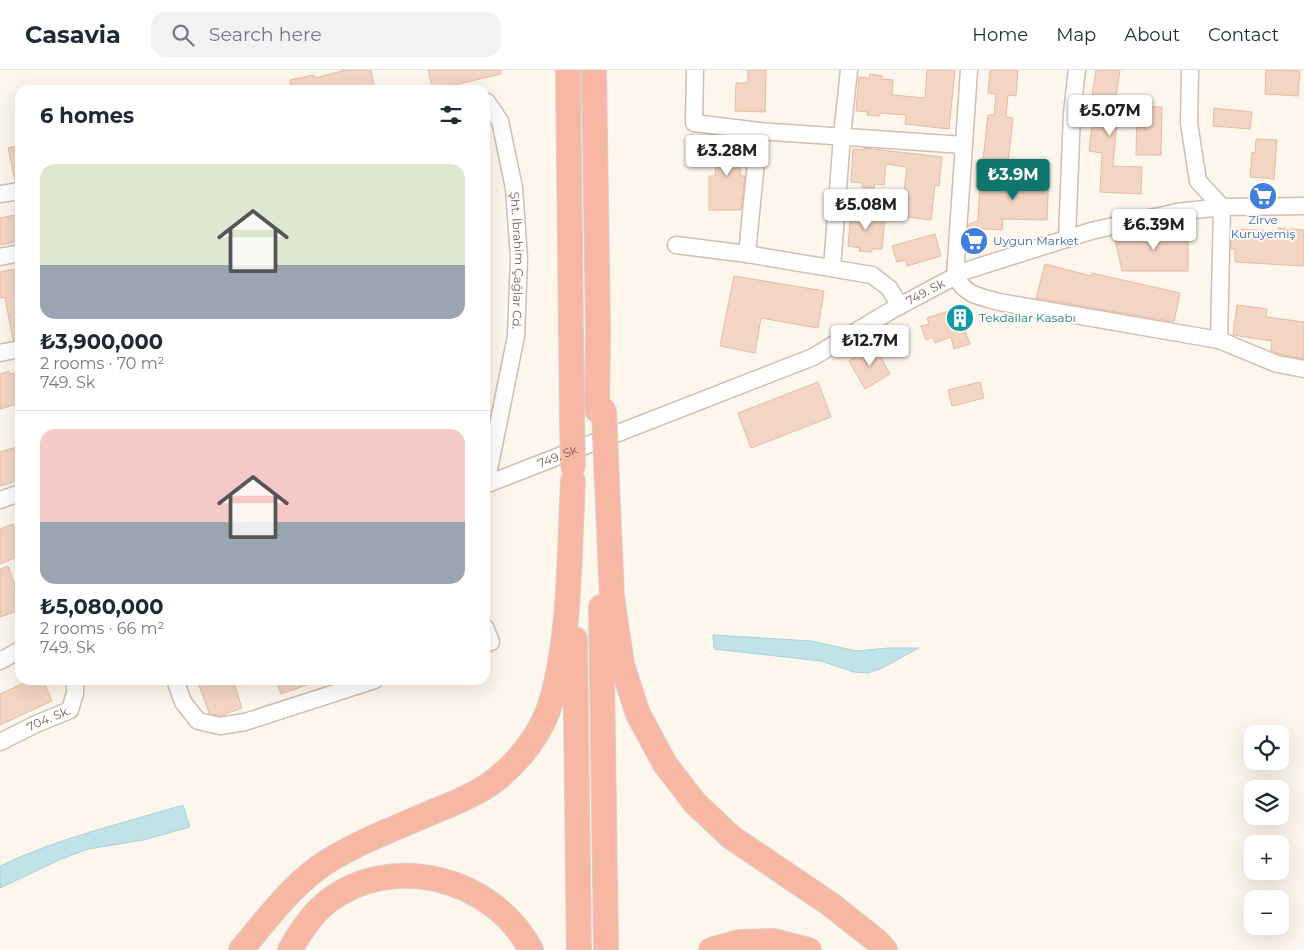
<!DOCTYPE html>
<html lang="en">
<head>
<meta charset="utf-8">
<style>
	body { margin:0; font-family:Montserrat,sans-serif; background:#f2f2f3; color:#1f2937; height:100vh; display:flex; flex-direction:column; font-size:19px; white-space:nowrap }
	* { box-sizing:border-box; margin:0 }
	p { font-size:16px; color:#747a83 }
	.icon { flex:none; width:28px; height:28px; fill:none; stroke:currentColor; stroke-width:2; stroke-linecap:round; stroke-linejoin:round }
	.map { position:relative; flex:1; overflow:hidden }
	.details { position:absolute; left:15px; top:15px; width:475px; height:600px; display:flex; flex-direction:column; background:#fff; border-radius:15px; box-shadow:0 5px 20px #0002 }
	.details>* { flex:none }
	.fabs { position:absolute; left:1244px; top:655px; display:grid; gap:10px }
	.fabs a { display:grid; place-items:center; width:45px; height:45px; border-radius:10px; background:#fff; box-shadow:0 5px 20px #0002; font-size:25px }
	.price { position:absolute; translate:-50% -42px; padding:0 11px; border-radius:5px; background:#fff; color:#222; font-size:16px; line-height:32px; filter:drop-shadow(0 1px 2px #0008) }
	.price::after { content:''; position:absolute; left:50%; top:30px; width:15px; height:11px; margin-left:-8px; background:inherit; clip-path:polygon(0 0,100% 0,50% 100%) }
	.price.selected { background:#0f766e; color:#fff }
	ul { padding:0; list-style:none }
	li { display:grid; align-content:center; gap:10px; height:265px; padding:0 25px }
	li+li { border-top:1px solid #e0e1e3 }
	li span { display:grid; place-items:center; height:155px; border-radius:15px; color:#555 }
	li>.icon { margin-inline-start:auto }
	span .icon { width:90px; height:90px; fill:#fffc; stroke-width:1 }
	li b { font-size:21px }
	h2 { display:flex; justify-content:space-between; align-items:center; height:60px; padding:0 25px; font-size:21px }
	header { display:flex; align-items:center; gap:30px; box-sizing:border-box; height:70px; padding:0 25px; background:#fff; border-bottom:1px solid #e0e1e3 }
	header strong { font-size:24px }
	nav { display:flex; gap:28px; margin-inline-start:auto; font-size:18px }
	.search { width:350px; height:45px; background:#f2f2f3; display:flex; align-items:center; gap:12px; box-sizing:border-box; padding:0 18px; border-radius:15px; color:#747a83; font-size:19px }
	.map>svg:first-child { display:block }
	.water { fill:#bfe3e8; stroke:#a5d3da }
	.building { fill:#f3d5c3; stroke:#e6bba3 }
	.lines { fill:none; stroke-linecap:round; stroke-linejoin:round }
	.minor-casing { stroke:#d1beb0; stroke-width:19 }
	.highway-casing { stroke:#dad1cd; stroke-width:26 }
	.minor { stroke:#fff; stroke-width:16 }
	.highway { stroke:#f7b7a3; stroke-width:24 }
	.highway-bridge-casing { stroke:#dad1cd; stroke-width:26; stroke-linecap:butt }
	.highway-bridge { stroke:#f7b7a3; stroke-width:24 }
	.labels { text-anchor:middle; stroke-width:4; stroke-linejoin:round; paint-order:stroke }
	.shop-label { font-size:12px; fill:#366cbe; stroke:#fffaf3 }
	.street-label { font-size:12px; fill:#7a5c4d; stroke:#fffaf3 }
	.culture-label { font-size:12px; fill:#0d838f; stroke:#fffaf3; text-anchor:start }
</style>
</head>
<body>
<header>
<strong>Casavia</strong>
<div class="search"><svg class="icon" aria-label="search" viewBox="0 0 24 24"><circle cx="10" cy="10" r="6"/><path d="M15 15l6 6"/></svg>Search here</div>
<nav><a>Home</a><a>Map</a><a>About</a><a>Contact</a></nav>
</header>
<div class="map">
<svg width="1304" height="880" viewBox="0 0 1304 880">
	<rect width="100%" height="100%" fill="#fdf6ec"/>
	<path class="water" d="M713,565L811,571L857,581L889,578H919L880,599L868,603L854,602L821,591L714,579Z
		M183,735L190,757L143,770L88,779L59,790L0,818V796C58,768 121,754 183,735Z"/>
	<path class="building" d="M346,0H371L375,20H292L290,10L314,5L315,8Z
		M428,0H501V4L433,20Z
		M748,0H766L765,42L735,41L736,13H748Z
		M927,0H955L949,59L905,54L906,45L880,43V46L867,45L868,42L856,41L859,7L869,8L870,4L882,6L881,9L893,10L892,25L925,28Z
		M990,0H1018L1016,26L1008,25L1006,47L1013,48L1008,93L983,90L988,45H994L996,24L988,23Z
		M1096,0H1120L1114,40L1118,41L1113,96L1142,97L1141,124L1100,122L1102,83L1089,81L1095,27H1092Z
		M1266,0L1300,1L1298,26L1265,24Z
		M1137,36L1162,37L1161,85H1136Z
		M1214,38L1252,42L1250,59L1213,56Z
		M717,69L742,70L740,106H745L741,140H709V106H715Z
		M1256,69L1277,70L1274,109L1250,107L1252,82L1255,83Z
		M20,75V110H15L8,78Z
		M864,78L942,87L939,116L935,115L931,150L901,146L907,97L886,94L884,115L875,114L874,118L862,117V113L851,112L853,79L864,80Z
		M1024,102L1049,103L1047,150L1003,149L1002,160L968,158L969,154L978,151L980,111L1023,114Z
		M862,140L874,141L873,145L885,146L882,179H872V182L859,181L860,178L848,176L851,143L861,144Z
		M20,144V171L0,175V148Z
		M1278,158L1304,160V196L1235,192V179H1231V161H1236V159L1278,161Z
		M1150,160H1188V201H1122L1115,169Z
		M935,164L941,186L907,196L906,190L897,192L892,176Z
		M1045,194L1091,206L1092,203L1180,223L1174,252L1036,228Z
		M20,198V269L13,270L5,227L0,228V202Z
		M734,206L824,221L818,258L761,248L755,283L720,276Z
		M1237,235L1267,239L1266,247L1304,252V289L1280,284L1271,281L1272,271L1233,265Z
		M964,236L971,256L964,258L970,274L954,279L951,267L935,273L933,267L926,270L921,256L929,254L927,248Z
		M875,276L890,304L865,319L849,291Z
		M9,301L10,304L20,302V333L0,339V304Z
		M818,312L831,347L751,378L738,343Z
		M980,312L984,328L952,336L948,320Z
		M20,376V410L0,416V382Z
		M13,454L20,473V486L0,494V459Z
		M8,496L20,530V540L0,547V499Z
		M31,610H43L52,631L0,655V624Z
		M197,610H233L242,638L220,646L209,643Z
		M276,610H314L315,612L281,624Z"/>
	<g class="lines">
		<defs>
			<g id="minor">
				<path d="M695,0L694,53L759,61L964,75"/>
				<path d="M969,0L955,206C967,226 978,226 999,232L1219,270L1277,294L1304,299"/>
				<path d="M1190,0L1189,53L1198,111L1222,137L1219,270"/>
				<path id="s1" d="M485,32H487L500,51L514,118L519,188L516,266L486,414"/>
				<path d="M0,124L20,121"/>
				<path d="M1067,169L1072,43L1077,0"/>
				<path d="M676,175L747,184L872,205L889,218L900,236"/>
				<path d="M747,184L759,61"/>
				<path d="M0,187L20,183"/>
				<path d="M832,198L842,66L849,0"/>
				<path d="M0,283L20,279"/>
				<path id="s2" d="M485,415L813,287L892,240L965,201L1091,161L1177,142L1222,137L1304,136"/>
				<path d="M0,430L20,423"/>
				<path d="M485,557L491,572L485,574"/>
				<path d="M0,591L20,580"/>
				<path d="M175,610L183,632L198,651L220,656L245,652L375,610"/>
				<path id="s3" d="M0,672L36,654L70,640L75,623V610"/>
			</g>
			<path id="highway" d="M568,0L572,350
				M594,0L598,260L597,340
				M606,390L612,527L622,595L638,644L665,694L695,733L731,767L830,834L878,872L885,880
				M601,537L606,880
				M575,569L579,880
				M241,880C267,849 293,813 328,791C362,770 401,756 437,740C455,733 479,723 494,711C521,690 543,661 552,629C571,561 569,481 573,411
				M290,880C300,862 311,845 327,832C393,781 493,808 531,880
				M711,880L739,872L774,871L809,880"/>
		</defs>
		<use href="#minor" class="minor-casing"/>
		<use href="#highway" class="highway-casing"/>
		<use href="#minor" class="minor"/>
		<use href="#highway" class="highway"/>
		<defs>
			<path id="highway-bridge" d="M604,340L606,390
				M572,350L573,397"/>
		</defs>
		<use href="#highway-bridge" class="highway-bridge-casing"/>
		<use href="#highway-bridge" class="highway-bridge"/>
	</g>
	<defs>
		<symbol id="supermarket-disc" viewBox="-11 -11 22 22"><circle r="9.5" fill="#3f7fe0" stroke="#fffaf3"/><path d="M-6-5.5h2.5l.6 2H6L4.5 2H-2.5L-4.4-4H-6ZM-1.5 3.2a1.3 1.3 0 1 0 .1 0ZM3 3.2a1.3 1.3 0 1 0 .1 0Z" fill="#fff"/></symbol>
		<symbol id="building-disc" viewBox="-11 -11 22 22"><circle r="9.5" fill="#0f9aa8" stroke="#fffaf3"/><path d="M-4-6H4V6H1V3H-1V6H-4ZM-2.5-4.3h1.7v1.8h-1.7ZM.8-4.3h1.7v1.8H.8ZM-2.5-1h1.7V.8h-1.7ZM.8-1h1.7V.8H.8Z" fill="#fff"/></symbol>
	</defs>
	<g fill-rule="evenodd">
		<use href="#supermarket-disc" x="1247" y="110" width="32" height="32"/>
		<use href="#supermarket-disc" x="958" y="155" width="32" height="32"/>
		<use href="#building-disc" x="944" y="232" width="32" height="32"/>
	</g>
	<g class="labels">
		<g class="shop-label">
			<text x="1263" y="154">Zirve<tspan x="1263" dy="14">Kuruyemiş</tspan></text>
			<text x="993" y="175" text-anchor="start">Uygun Market</text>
		</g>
		<g class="street-label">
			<text dy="4" stroke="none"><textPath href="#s1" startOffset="166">Şht. İbrahim Çağlar Cd.</textPath></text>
			<text dy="4" stroke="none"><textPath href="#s2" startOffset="482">749. Sk</textPath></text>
			<text dy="4" stroke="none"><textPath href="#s2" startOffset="78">749. Sk</textPath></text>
			<text dy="4" stroke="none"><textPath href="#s3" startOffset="54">704. Sk.</textPath></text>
		</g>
		<g class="culture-label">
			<text x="979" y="252">Tekdallar Kasabı</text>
		</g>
	</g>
</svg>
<div class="fabs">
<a><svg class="icon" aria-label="locate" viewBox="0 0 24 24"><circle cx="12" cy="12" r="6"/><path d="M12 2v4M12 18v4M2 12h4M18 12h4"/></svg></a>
<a><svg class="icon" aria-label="layers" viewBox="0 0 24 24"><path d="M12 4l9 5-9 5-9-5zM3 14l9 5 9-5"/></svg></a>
<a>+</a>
<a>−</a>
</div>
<b class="price" style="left:1110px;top:67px">₺5.07M</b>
<b class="price" style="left:727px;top:107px">₺3.28M</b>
<b class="price selected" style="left:1013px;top:131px">₺3.9M</b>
<b class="price" style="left:866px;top:161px">₺5.08M</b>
<b class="price" style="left:1154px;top:181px">₺6.39M</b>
<b class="price" style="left:870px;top:297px">₺12.7M</b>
<section class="details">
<h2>6 homes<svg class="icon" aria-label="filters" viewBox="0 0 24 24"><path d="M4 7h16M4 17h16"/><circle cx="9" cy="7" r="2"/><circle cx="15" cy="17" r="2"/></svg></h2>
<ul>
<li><span style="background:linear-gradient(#dfe7d0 65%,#9aa5b1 0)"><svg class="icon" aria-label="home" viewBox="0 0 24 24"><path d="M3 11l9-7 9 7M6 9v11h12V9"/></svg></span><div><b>₺3,900,000</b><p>2 rooms · 70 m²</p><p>749. Sk</p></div></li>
<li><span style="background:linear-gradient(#f6c9c9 60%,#9aa5b1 0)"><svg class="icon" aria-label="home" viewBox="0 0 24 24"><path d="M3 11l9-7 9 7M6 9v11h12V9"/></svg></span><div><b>₺5,080,000</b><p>2 rooms · 66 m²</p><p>749. Sk</p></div></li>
</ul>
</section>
</div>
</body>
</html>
